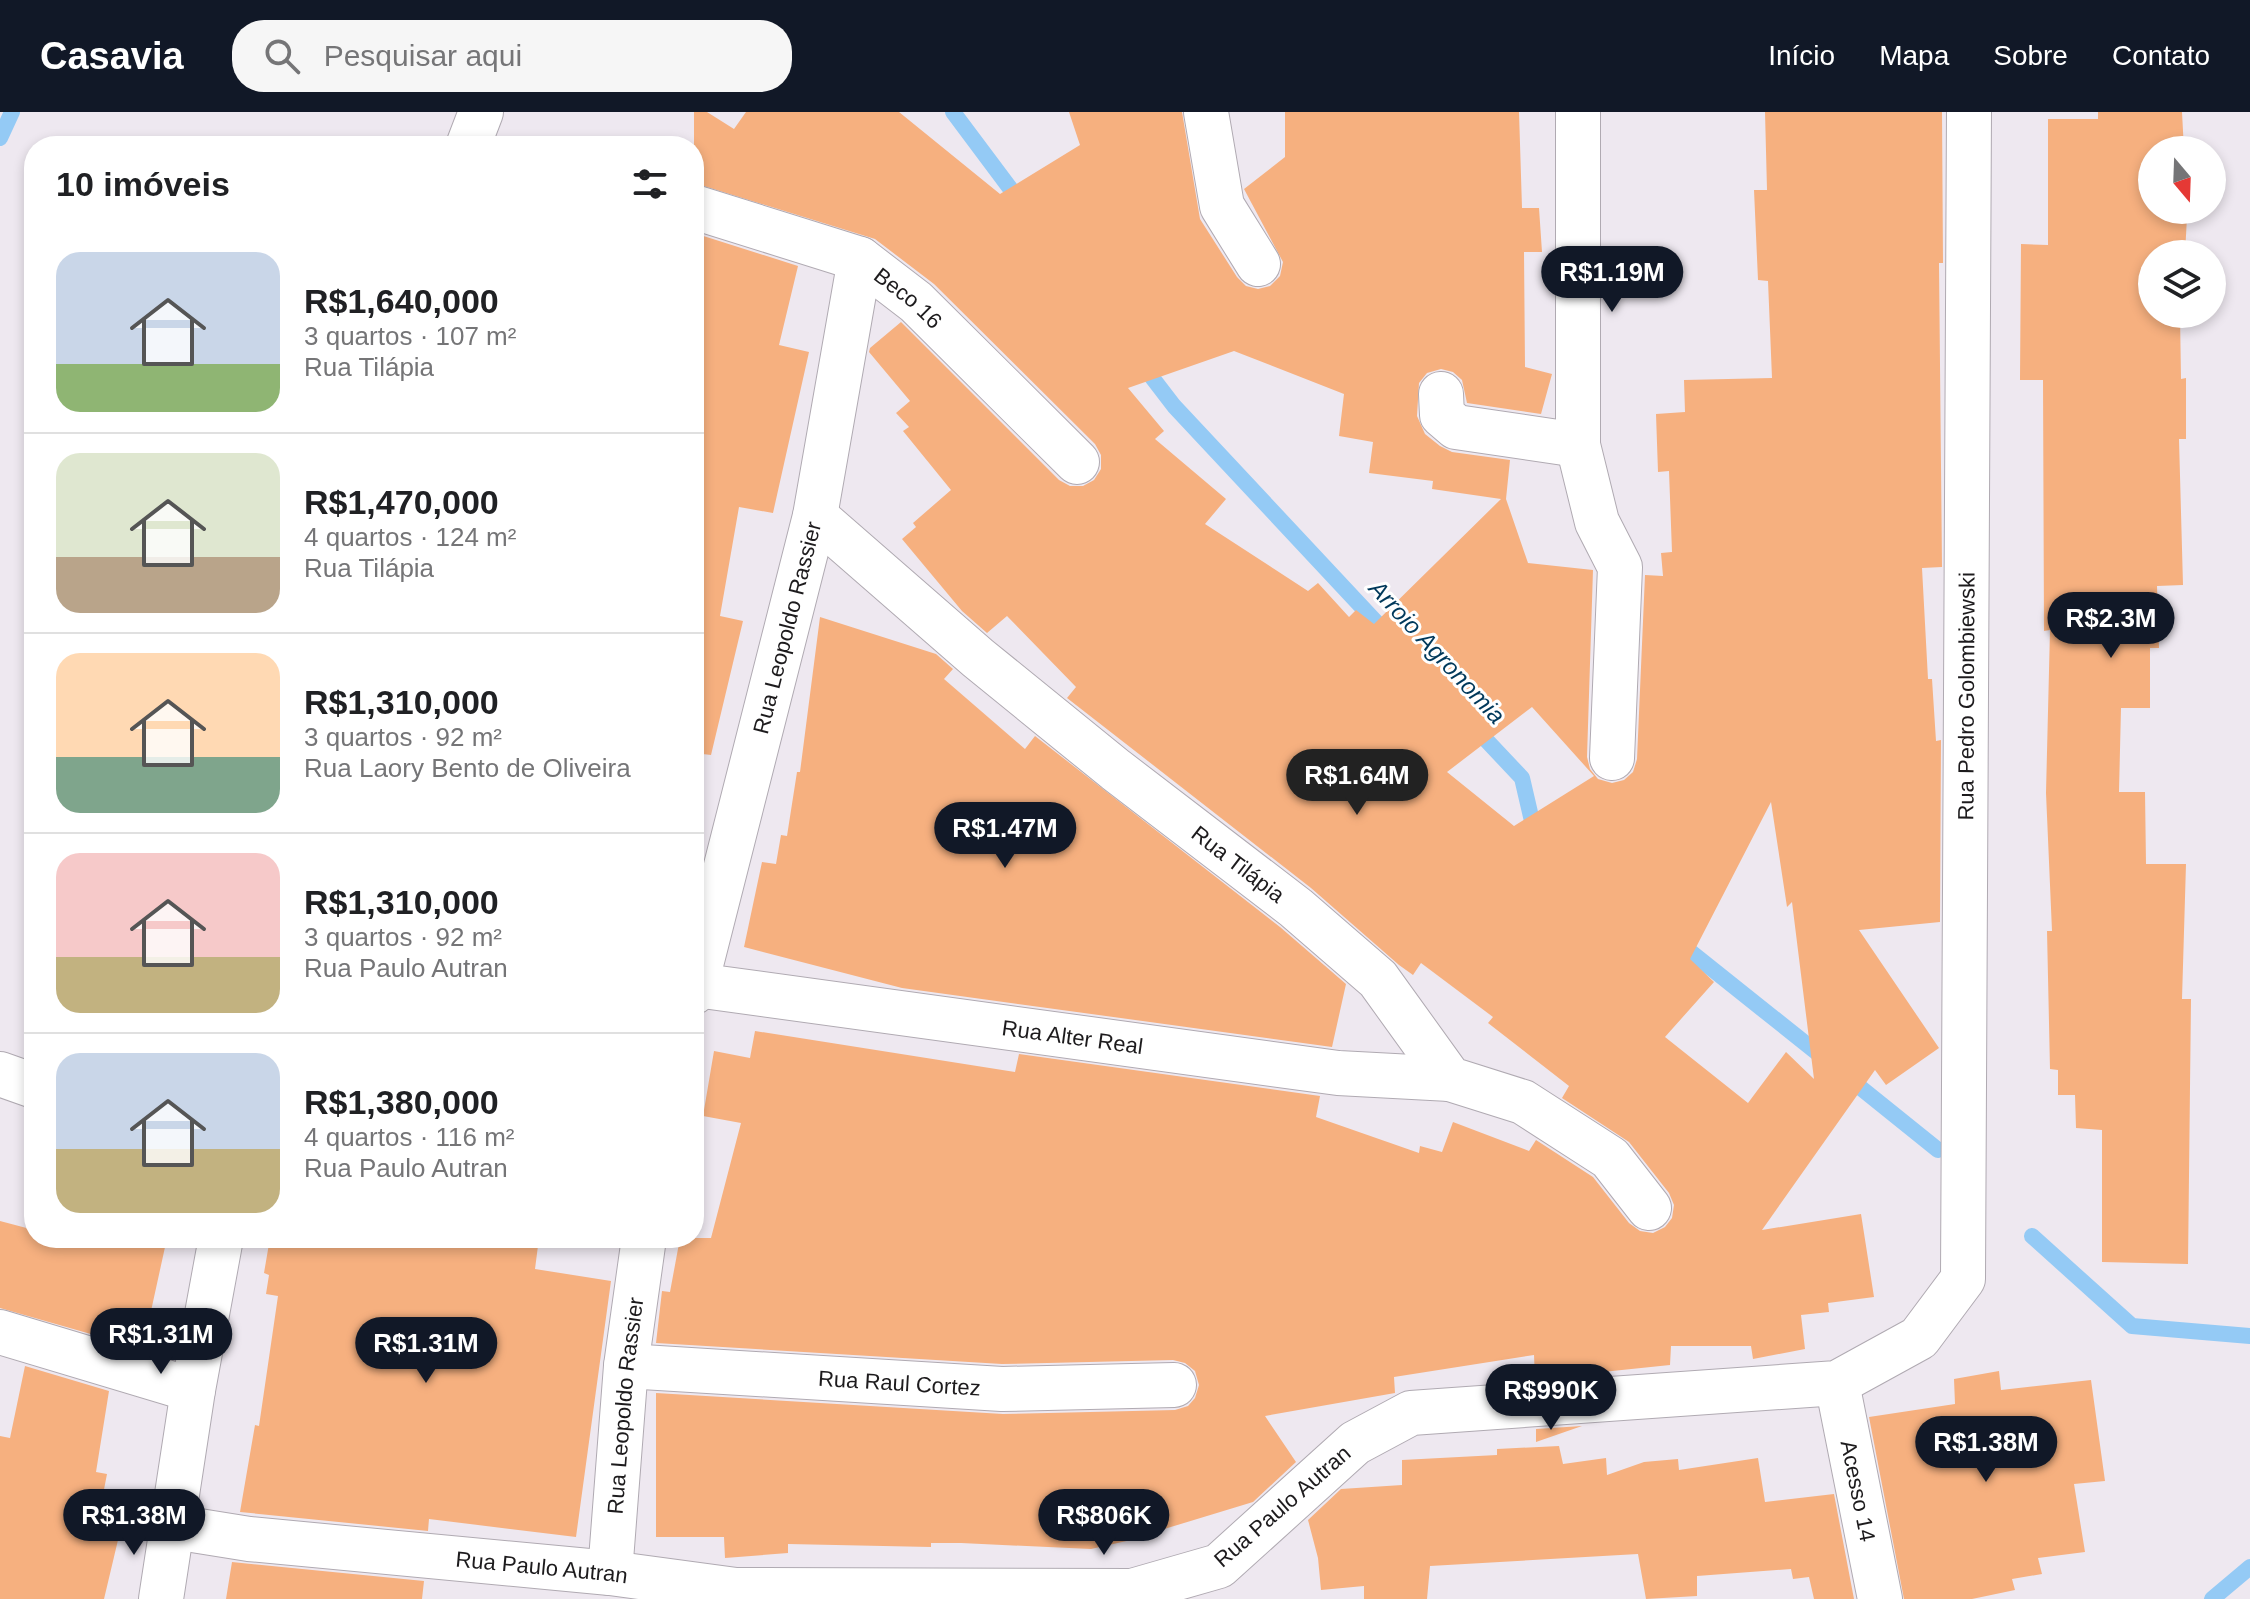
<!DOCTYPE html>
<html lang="pt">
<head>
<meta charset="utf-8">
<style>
	body { margin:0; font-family:Helvetica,sans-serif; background:#f6f6f6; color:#202124; height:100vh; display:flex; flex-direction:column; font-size:30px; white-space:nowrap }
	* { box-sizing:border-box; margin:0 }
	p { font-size:26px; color:#757577 }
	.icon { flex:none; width:44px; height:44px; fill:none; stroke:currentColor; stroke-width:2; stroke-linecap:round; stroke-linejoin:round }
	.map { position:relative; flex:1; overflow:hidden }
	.panel { position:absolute; left:24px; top:24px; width:680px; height:1112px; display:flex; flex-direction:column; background:#fff; border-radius:32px; box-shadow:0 4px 12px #0003 }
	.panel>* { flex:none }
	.needle { width:52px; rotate:161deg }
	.fabs { position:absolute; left:2138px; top:24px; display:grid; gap:16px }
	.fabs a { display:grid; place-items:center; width:88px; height:88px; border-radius:50%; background:#fff; box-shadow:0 4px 12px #0003; font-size:40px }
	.price { position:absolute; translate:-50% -68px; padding:0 18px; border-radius:28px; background:#111827; color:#fff; font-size:26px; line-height:52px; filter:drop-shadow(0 2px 4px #0008) }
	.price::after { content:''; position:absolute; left:50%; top:48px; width:24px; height:18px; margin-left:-12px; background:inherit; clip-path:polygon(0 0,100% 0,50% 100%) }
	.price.active { background:#222; color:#fff }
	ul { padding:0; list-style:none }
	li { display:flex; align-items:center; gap:24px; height:200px; padding:0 32px }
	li+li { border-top:2px solid #e0e0e0 }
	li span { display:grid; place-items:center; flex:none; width:224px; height:160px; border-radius:24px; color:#555 }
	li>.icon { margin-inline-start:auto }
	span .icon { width:96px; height:96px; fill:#fffc; stroke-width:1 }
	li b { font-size:34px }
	h2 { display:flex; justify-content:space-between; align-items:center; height:96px; padding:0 32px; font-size:34px }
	header { display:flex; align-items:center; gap:48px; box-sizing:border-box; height:112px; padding:0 40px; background:#111827; color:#fff }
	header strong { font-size:38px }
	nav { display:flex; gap:44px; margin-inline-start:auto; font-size:28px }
	.search { width:560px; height:72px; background:#f6f6f6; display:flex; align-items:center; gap:20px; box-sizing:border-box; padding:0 28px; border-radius:32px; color:#757577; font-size:30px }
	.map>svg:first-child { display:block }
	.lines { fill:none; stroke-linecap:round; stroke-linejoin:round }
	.stream { stroke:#94caf5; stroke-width:16 }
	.building { fill:#f6b07f; fill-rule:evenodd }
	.minor-casing { stroke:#b0aab2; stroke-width:46 }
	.minor { stroke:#fff; stroke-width:44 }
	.labels { text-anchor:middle; stroke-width:6; stroke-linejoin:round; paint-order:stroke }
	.street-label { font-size:22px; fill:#1d1b1d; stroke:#fff }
	.water-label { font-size:24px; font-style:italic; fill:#00385a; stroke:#fff }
</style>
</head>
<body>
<header>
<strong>Casavia</strong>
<div class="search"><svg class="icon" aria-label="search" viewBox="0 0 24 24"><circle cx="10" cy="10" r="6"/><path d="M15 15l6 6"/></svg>Pesquisar aqui</div>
<nav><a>Início</a><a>Mapa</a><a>Sobre</a><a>Contato</a></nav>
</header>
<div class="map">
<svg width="2250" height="1487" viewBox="0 0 2250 1487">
	<rect width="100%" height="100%" fill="#eee8f0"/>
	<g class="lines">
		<path class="stream" d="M953,0L1021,91
			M0,26L12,0
			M1141,251L1174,294L1389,524
			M1473,614L1522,666L1535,722
			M1677,829L1825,947
			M1846,964L1938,1038
			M2032,1124L2132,1214L2250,1224
			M2212,1487L2250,1455"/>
	</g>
	<path class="building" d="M694,0H707L734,17L746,0H899L1000,82L1080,33L1069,0H1182L1200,107L1237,165L1246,174L1258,177L1270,174L1280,164L1283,150L1244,77L1285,45V0H1519L1522,96H1539L1542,140H1524L1525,255L1552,262L1541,302L1467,291L1462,268L1453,260L1441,257L1427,261L1419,271L1417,304L1425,322L1440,334L1452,340L1510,348L1506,387L1528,451L1593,458L1587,645L1590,657L1598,667L1612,671L1624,668L1633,660L1637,647L1645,463L1663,464L1661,441L1672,440L1669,359L1658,360L1656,302L1685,300L1684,268L1772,266L1768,169L1758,168L1754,78H1767L1765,0H1942L1943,151H1939L1942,455L1922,456L1928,567H1932L1936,629L1941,628L1940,810L1859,818L1939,936L1886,973L1875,958L1762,1118L1861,1102L1874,1185L1828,1191L1829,1200L1801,1203L1805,1237L1753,1247L1751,1234H1671L1670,1253L1535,1267L1534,1243L1394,1265L1395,1281L1265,1304L1296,1350L1253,1390L1161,1418L1162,1421L1091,1437L961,1431H931V1435L788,1432V1441L725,1446L724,1425H656V1281L1003,1302L1175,1298L1188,1294L1195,1286L1199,1273L1195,1259L1185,1251L1173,1248L1002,1252L656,1231L662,1179L670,1180L680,1126H711L741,1011L703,1004L714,939L750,946L755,919L1015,960L1019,942L1320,984L1316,1005L1419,1041L1420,1034L1442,1040L1453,1010L1529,1039L1536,1028L1593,1065L1629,1111L1640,1119L1653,1121L1665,1115L1672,1106L1674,1093L1669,1081L1629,1030L1562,986L1569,974L1488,911L1493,905L1421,851L1413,863L1399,853L1311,776L1067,586L1076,575L1007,504L987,521L962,499L902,427L916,415L913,411L951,378L903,319L909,315L896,301L910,289L869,240L870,236L901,210L1059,368L1070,374H1083L1094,368L1101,357V343L1095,332L934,172L875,127L694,71ZM1234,239L1344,282L1339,324L1373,330L1369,361L1433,369L1432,377L1501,387L1374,512L1356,498L1349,505L1318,471L1308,479L1205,412L1226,387L1155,327L1164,319L1128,276ZM1532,595L1594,664L1514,714L1447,660ZM1771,690L1787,795L1792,790L1814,967L1786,940L1748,991L1665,925L1714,870L1690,847Z
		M2098,0H2182L2184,38H2152V98H2187V105L2185,142H2152V202H2180L2181,267L2186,266V327H2179L2183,473L2157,474L2159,536H2150V596H2121L2119,680H2145L2146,752H2186L2182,887H2191L2188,1152L2102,1150V1018L2076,1016L2075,983H2058V958L2050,957L2047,819H2052L2046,681L2050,518L2044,519L2043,268H2020L2021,132L2048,133V7H2098Z
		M694,121L798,154L779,233L809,240L773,401L739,395L720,504L743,509L711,643L694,641Z
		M820,505L936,542L953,557L944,567L1025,637L1035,624L1280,815L1346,872L1332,935L902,876L744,835L762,750L776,752L781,723L787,724L797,660H800Z
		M0,1109L34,1118V1126H167L151,1199L159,1201L150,1239L0,1196Z
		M270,1126H539L535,1157L611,1169L576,1425L429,1407L428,1419L240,1400L255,1313L259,1314L278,1184L266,1182L269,1163L264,1161Z
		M25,1254L109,1279L96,1360L107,1362L95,1424L118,1428L104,1487H0V1324L10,1326Z
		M1999,1259L2001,1278L2091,1268L2105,1369L2074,1372L2085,1440L2038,1446L2042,1462L2012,1467L2015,1478L1972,1487H1904L1869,1305L1955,1292L1954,1267Z
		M1582,1314L1536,1330V1317Z
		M1559,1334L1563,1352L1606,1346L1607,1363L1644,1350L1678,1347L1679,1358L1758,1346L1765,1390L1834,1382L1854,1487H1814L1809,1465L1793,1467L1791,1457L1697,1464V1484L1646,1487L1638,1442L1430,1454L1427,1487H1364V1474L1321,1478L1318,1446L1308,1408L1341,1377L1402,1373V1348L1497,1343V1337Z
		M232,1450L424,1469L422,1487H226Z"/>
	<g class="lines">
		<defs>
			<g id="minor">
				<path d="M1206,0L1222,94L1258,152"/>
				<path d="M1578,0V333L1597,410L1620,455L1612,646"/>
				<path d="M468,34L481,0"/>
				<path id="s1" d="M694,95L860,147L916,190L1077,350"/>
				<path d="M1441,282L1442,303L1456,315L1578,333"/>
				<path id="s2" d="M815,404L978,546L1116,658L1296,796L1378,867L1450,967L1523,990L1610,1046L1649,1096"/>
				<path id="s3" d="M696,873L1338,961L1450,967"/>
				<path id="s4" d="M694,880L815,404L860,147"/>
				<path d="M0,962L34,974"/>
				<path d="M0,1220L193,1278"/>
				<path id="s5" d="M626,1254L1002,1277L1174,1273"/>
				<path id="s6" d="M1837,1271L1880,1487"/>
				<path id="s7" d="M174,1415L249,1427L610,1461L736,1478L1132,1479L1219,1454L1355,1331L1411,1301L1837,1271L1919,1226L1963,1167L1969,0"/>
				<path id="s8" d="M610,1461L626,1254L644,1126"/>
				<path d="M161,1487L193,1278L221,1126"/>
			</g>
		</defs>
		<use href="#minor" class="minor-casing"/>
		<use href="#minor" class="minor"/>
	</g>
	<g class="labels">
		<g class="street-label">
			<text dy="8" stroke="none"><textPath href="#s1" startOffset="236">Beco 16</textPath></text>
			<text dy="8" stroke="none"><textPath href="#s4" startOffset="376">Rua Leopoldo Rassier</textPath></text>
			<text dy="8" stroke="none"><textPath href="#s7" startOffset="2476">Rua Pedro Golombiewski</textPath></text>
			<text dy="8" stroke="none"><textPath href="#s2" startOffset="548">Rua Tilápia</textPath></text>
			<text dy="8" stroke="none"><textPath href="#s3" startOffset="380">Rua Alter Real</textPath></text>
			<text dy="8" stroke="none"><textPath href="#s5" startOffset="274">Rua Raul Cortez</textPath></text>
			<text dy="8" stroke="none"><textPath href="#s8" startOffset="168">Rua Leopoldo Rassier</textPath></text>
			<text dy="8" stroke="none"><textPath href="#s6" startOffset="110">Acesso 14</textPath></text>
			<text transform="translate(1282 1394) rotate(-41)" y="8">Rua Paulo Autran</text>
			<text dy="8" stroke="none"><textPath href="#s7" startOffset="370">Rua Paulo Autran</textPath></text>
		</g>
		<g class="water-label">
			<text transform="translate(1437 540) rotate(47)" y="8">Arroio Agronomia</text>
		</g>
	</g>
</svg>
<div class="fabs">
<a><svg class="needle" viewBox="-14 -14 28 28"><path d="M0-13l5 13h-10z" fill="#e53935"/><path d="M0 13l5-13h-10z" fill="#757577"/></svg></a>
<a><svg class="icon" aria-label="layers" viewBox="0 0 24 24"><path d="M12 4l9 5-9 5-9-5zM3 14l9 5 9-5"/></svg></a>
</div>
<b class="price" style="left:1612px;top:202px">R$1.19M</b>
<b class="price" style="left:2111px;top:548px">R$2.3M</b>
<b class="price active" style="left:1357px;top:705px">R$1.64M</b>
<b class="price" style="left:1005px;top:758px">R$1.47M</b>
<b class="price" style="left:161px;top:1264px">R$1.31M</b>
<b class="price" style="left:426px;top:1273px">R$1.31M</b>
<b class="price" style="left:1551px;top:1320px">R$990K</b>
<b class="price" style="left:1986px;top:1372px">R$1.38M</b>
<b class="price" style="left:134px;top:1445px">R$1.38M</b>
<b class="price" style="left:1104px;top:1445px">R$806K</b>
<section class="panel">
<h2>10 imóveis<svg class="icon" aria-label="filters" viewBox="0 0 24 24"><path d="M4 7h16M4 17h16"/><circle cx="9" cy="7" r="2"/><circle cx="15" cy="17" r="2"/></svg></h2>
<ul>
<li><span style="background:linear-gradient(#c9d6e8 70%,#8fb573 0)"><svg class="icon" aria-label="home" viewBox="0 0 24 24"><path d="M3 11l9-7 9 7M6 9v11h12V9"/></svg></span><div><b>R$1,640,000</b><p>3 quartos · 107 m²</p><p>Rua Tilápia</p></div></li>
<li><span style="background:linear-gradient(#dfe7d0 65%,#b9a48a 0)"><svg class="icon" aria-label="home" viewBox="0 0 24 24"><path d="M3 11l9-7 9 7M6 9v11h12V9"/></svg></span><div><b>R$1,470,000</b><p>4 quartos · 124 m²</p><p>Rua Tilápia</p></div></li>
<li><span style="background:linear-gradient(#ffd9b3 65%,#7fa58c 0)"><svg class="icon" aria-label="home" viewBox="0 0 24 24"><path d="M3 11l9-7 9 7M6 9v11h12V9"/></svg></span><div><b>R$1,310,000</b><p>3 quartos · 92 m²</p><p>Rua Laory Bento de Oliveira</p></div></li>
<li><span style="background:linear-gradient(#f6c9c9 65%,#c2b280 0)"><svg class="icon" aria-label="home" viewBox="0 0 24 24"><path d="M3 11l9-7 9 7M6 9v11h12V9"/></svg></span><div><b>R$1,310,000</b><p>3 quartos · 92 m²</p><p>Rua Paulo Autran</p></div></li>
<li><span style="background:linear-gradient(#c9d6e8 60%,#c2b280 0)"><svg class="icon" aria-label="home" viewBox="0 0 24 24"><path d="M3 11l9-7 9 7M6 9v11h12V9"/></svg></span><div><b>R$1,380,000</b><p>4 quartos · 116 m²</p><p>Rua Paulo Autran</p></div></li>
</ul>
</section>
</div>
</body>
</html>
